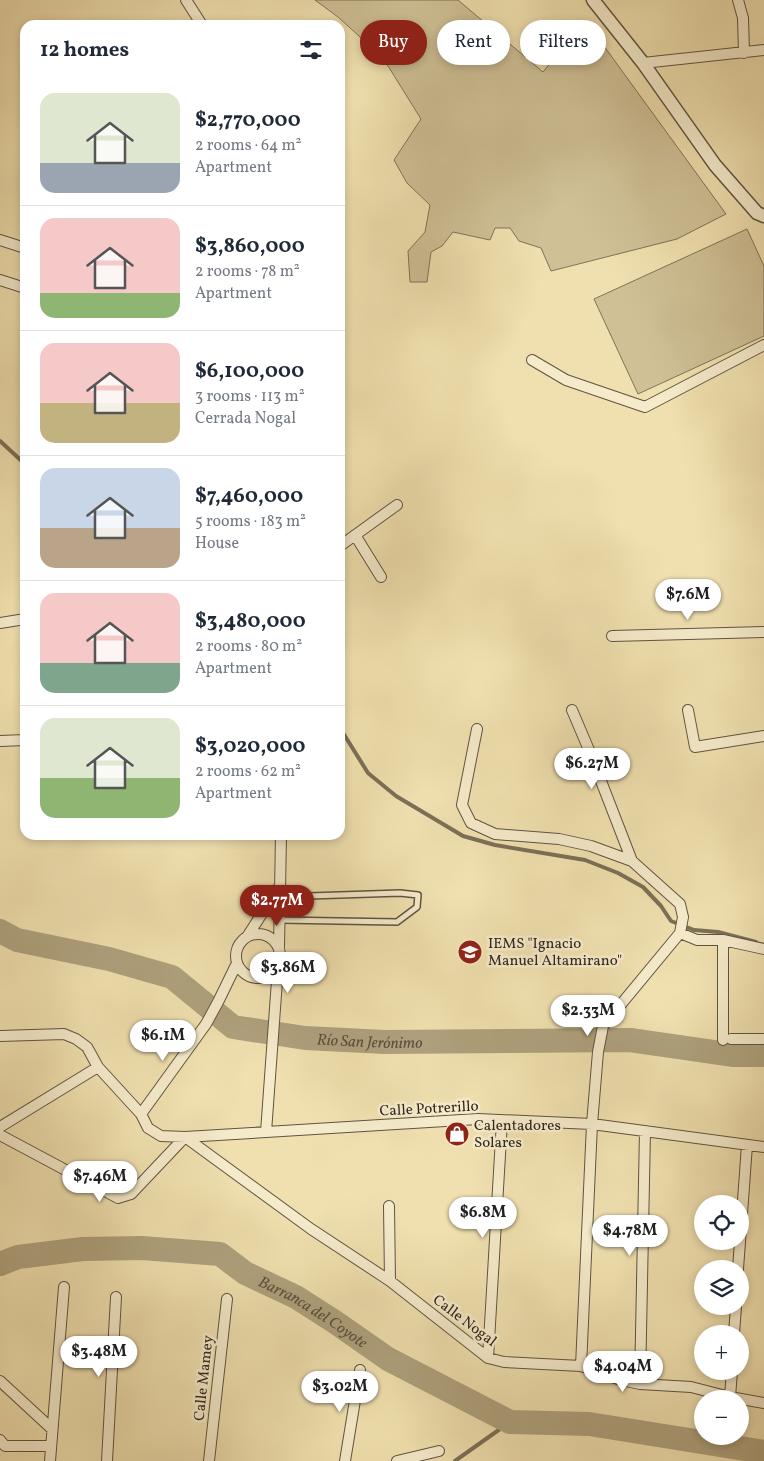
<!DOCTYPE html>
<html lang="en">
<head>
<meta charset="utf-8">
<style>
	body { margin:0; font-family:Vollkorn,serif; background:#f2f2f3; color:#1f2937; height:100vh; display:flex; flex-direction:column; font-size:19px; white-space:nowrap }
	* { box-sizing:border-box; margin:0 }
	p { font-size:16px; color:#747a83 }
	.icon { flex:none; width:28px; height:28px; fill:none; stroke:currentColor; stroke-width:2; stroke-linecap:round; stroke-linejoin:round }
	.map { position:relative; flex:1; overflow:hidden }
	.details { position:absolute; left:20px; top:20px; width:325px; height:820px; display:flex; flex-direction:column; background:#fff; border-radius:15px; box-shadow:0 2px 8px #0003 }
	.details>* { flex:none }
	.top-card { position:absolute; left:360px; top:20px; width:329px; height:45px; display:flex; gap:10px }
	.controls { position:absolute; left:694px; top:1195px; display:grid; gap:10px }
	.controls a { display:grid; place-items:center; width:55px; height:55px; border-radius:50%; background:#fff; box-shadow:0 2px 8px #0003; font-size:25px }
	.price { position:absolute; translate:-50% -42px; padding:0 11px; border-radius:18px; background:#fff; color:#222; font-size:16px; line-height:32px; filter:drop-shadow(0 1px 2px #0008) }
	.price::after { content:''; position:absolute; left:50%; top:30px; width:15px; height:11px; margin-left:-8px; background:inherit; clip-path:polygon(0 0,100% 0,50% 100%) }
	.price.current { background:#8f2418; color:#fff }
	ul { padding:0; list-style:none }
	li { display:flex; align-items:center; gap:15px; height:125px; padding:0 20px }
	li+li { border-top:1px solid #e0e1e3 }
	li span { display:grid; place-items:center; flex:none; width:140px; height:100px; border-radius:15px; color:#555 }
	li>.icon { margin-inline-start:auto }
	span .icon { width:60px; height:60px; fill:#fffc; stroke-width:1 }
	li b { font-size:21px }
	h2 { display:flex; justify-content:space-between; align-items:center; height:60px; padding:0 20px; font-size:21px }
	.chip { padding:0 18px; border-radius:22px; background:#fff; box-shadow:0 2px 8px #0003; font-size:18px; line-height:45px }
	.chip.current { background:#8f2418; color:#fff }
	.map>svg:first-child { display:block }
	.green { fill:#cfc096; stroke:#7f735a }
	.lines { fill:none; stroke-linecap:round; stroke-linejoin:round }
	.stream { stroke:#7b7057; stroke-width:4 }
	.river { stroke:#aea17d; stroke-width:24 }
	.service-casing { stroke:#5f5442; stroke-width:8 }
	.minor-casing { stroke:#5f5442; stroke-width:12 }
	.tertiary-casing { stroke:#5f5442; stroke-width:15 }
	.service { stroke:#f5ebcb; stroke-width:5 }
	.minor { stroke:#f5ebcb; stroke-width:10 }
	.tertiary { stroke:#f5ebcb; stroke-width:12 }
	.labels { text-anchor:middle; stroke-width:5; stroke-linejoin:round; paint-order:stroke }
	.poi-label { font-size:15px; fill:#2f261d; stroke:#f5ebcb; text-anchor:start }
	.street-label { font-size:15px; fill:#2f261d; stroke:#f5ebcb }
	.water-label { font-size:16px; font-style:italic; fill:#5b513f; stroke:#f5ebcb }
</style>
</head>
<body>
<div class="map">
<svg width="764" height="1461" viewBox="0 0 764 1461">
	<rect width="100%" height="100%" fill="#f0e0af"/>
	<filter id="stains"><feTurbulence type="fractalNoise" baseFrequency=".004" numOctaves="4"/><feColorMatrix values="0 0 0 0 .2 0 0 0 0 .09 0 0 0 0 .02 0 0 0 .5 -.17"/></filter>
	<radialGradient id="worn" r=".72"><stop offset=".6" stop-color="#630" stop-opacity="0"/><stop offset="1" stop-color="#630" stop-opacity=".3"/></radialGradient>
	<path class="green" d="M315,0H458L543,72L585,20L726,214L677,239L551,271L541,248L519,241L510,228H495L490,240L453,232L442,246L431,252L427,282H410L408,251L425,232L430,205L407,183L394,160L421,119L388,66L360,37L338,17Z
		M747,229L764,266V336L638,394L594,299Z"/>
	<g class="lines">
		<path class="stream" d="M0,441L25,464
			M340,728L368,773L396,796L463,836L495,845L585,860L618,873L643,887L661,906L671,921L694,930L718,932L756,942
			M455,1461L510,1422"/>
		<g class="river">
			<path id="s1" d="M0,931L17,940L109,959L172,977L233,1027L305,1038L385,1042L630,1040L734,1055H764"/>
			<path id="s2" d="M0,1264L18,1257L83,1249L142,1248L220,1254L245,1273L296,1297L335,1322L388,1359L510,1422L589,1424L764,1452"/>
		</g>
		<defs>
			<path id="service" d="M279,920L397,922L417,907L418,895L400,893L279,897"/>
			<path id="minor" d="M186,0L202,25
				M738,0L743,18L744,53
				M643,63L764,50
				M0,240L25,248
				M0,280L25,288
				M532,360L566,380L645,407L764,345
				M355,535L381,577
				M340,546L397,505
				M0,623L25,619
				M612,636L764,632
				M572,710L589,750L632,861
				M688,710L695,747L764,736
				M477,729L462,805L471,823L495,834L559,839L591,846L632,861L680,904L683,917L680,933L603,1026L598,1052L592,1124L581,1366
				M0,741L25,740
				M680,933L697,940H723L764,949
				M236 956a22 22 0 1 1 44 0a22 22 0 1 1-44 0Z
				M247,937L279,887
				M723,940V1040
				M279,947L281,835
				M0,1036L64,1034L76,1039L87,1047L98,1067L141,1114L148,1128L161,1136L185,1137L478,1119L592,1124L764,1147
				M731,1039H764
				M141,1114L206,1024L218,1002L237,963
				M0,1127L98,1067
				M266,1132L278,967
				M0,1135L118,1198L131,1194L185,1137
				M185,1137L311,1229L390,1281L488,1358L504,1362L581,1366L621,1380L640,1384L691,1387L730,1397L764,1403
				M389,1206L390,1281
				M738,1269L747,1145
				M734,1334L736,1306
				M488,1358L502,1121
				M0,1381L52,1429
				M640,1384L645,1131
				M730,1397L732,1371
				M0,1440L5,1446H51
				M50,1461L64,1287
				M107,1461L116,1297
				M209,1461L227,1299
				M345,1461L360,1370
				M397,1461L439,1451"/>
			<path id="tertiary" d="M593,0L643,63L715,165L757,213L764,216"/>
		</defs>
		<use href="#service" class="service-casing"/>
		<use href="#minor" class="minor-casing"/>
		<use href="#tertiary" class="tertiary-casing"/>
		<use href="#service" class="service"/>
		<use href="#minor" class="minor"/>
		<use href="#tertiary" class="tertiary"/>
	</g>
	<defs>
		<symbol id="school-disc" viewBox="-11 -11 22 22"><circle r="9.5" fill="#8f2418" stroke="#f5ebcb"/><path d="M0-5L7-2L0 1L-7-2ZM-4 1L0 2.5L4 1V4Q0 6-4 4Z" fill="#fff"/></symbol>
		<symbol id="shop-disc" viewBox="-11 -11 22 22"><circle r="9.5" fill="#8f2418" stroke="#f5ebcb"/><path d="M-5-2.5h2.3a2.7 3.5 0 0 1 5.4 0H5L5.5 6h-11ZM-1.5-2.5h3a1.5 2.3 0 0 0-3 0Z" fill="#fff"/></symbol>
	</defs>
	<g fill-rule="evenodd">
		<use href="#school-disc" x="456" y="938" width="28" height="28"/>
		<use href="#shop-disc" x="443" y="1120" width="28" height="28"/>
	</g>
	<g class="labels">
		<g class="poi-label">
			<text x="488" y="948">IEMS "Ignacio<tspan x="488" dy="17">Manuel Altamirano"</tspan></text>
			<text x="474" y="1130">Calentadores<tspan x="474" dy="17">Solares</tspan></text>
		</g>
		<g class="street-label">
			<text transform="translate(429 1108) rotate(-3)" y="5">Calle Potrerillo</text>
			<text transform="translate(465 1320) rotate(37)" y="5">Calle Nogal</text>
			<text transform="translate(203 1378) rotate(-84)" y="5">Calle Mamey</text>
		</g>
		<g class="water-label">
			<text dy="6" stroke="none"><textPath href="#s1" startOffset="395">Río San Jerónimo</textPath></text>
			<text dy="6" stroke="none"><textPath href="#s2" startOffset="332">Barranca del Coyote</textPath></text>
		</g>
	</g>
	<rect width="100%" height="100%" filter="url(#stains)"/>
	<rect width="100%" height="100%" fill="url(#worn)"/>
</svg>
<div class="controls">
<a><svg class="icon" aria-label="locate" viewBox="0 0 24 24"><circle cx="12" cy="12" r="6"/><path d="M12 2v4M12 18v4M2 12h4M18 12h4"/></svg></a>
<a><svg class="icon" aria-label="layers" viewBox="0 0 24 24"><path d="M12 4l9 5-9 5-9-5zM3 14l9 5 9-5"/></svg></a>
<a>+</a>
<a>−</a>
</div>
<b class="price" style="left:688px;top:621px">$7.6M</b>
<b class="price" style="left:592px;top:790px">$6.27M</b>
<b class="price current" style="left:277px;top:927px">$2.77M</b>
<b class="price" style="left:288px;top:994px">$3.86M</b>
<b class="price" style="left:588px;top:1037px">$2.33M</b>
<b class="price" style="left:163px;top:1062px">$6.1M</b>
<b class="price" style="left:100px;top:1203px">$7.46M</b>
<b class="price" style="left:483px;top:1239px">$6.8M</b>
<b class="price" style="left:630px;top:1257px">$4.78M</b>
<b class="price" style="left:99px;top:1378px">$3.48M</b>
<b class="price" style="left:623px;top:1393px">$4.04M</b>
<b class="price" style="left:340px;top:1413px">$3.02M</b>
<div class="top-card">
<a class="chip current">Buy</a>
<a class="chip">Rent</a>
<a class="chip">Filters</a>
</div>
<section class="details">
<h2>12 homes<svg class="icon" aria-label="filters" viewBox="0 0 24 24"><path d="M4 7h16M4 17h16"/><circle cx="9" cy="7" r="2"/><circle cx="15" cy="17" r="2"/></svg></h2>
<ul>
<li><span style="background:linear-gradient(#dfe7d0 70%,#9aa5b1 0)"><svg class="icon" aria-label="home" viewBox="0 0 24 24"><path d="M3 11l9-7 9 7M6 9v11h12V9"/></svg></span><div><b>$2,770,000</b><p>2 rooms · 64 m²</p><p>Apartment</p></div></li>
<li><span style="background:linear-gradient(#f6c9c9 75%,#8fb573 0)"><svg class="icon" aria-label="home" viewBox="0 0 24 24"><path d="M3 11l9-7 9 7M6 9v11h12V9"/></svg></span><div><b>$3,860,000</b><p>2 rooms · 78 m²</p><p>Apartment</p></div></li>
<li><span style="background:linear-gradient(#f6c9c9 60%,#c2b280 0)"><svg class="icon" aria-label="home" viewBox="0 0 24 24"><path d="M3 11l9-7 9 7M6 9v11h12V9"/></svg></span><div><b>$6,100,000</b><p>3 rooms · 113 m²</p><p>Cerrada Nogal</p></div></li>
<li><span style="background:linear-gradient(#c9d6e8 60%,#b9a48a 0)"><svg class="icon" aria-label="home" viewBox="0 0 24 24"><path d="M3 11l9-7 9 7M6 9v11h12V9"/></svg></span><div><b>$7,460,000</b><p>5 rooms · 183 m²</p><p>House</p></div></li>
<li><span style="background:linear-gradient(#f6c9c9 70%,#7fa58c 0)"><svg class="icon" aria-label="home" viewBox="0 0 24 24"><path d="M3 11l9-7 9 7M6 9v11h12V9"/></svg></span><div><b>$3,480,000</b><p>2 rooms · 80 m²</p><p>Apartment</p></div></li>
<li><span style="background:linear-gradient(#dfe7d0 60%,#8fb573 0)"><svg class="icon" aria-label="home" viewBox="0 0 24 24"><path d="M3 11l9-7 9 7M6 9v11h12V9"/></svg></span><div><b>$3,020,000</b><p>2 rooms · 62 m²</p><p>Apartment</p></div></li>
</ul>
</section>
</div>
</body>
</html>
